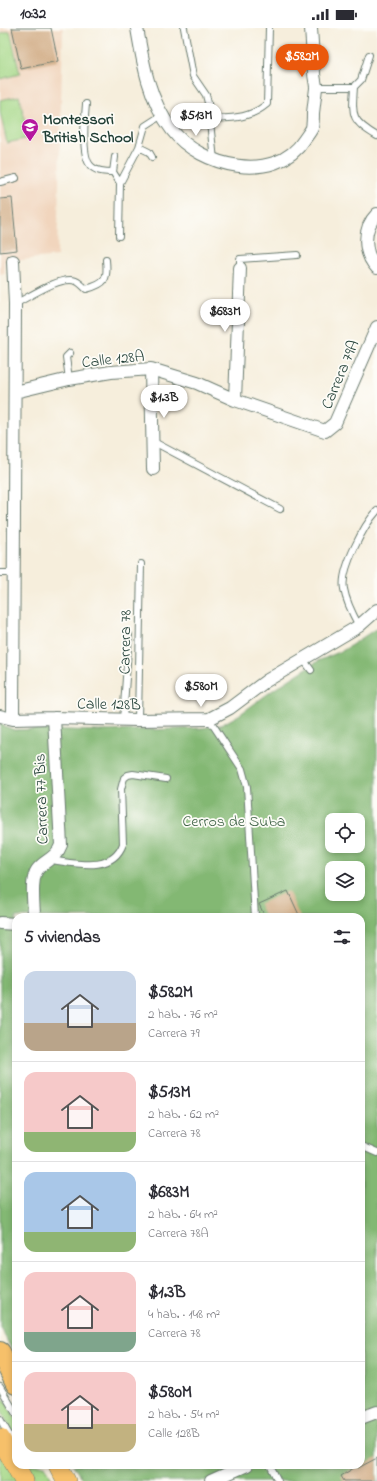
<!DOCTYPE html>
<html lang="es">
<head>
<meta charset="utf-8">
<style>
	body { margin:0; font-family:"Indie Flower",sans-serif; background:#f2f2f3; color:#2b2b33; height:100vh; display:flex; flex-direction:column; font-size:15px; white-space:nowrap }
	* { box-sizing:border-box; margin:0 }
	p { font-size:13px; color:#7c7c81 }
	.icon { flex:none; width:22px; height:22px; fill:none; stroke:currentColor; stroke-width:2; stroke-linecap:round; stroke-linejoin:round }
	.map { position:relative; flex:1; overflow:hidden }
	.details { position:absolute; left:12px; top:885px; width:353px; height:556px; display:flex; flex-direction:column; background:#fff; border-radius:12px; box-shadow:0 2px 6px #0003 }
	.details>* { flex:none }
	.buttons { position:absolute; left:325px; top:785px; display:grid; gap:8px }
	.buttons a { display:grid; place-items:center; width:40px; height:40px; border-radius:8px; background:#fff; box-shadow:0 2px 6px #0003; font-size:20px }
	.price { position:absolute; translate:-50% -34px; padding:0 9px; border-radius:14px; background:#fff; color:#222; font-size:13px; line-height:26px; filter:drop-shadow(0 1px 2px #0008) }
	.price::after { content:''; position:absolute; left:50%; top:24px; width:12px; height:9px; margin-left:-6px; background:inherit; clip-path:polygon(0 0,100% 0,50% 100%) }
	.price.on { background:#ea580c; color:#fff }
	ul { padding:0; list-style:none }
	li { display:flex; align-items:center; gap:12px; height:100px; padding:0 12px }
	li+li { border-top:1px solid #e1e1e2 }
	li span { display:grid; place-items:center; flex:none; width:112px; height:80px; border-radius:12px; color:#555 }
	li>.icon { margin-inline-start:auto }
	span .icon { width:48px; height:48px; fill:#fffc; stroke-width:1 }
	li b { font-size:17px }
	h2 { display:flex; justify-content:space-between; align-items:center; height:48px; padding:0 12px; font-size:17px }
	.status { display:flex; justify-content:space-between; align-items:center; height:28px; padding:0 20px; background:#fff; direction:ltr }
	.status svg { height:11px; fill:currentColor }
	.map>svg:first-child { display:block }
	.built { fill:#f1d5bd }
	.green { fill:#a4d786; stroke:#628a5d }
	.forest { fill:#83b873; stroke:#517a54; fill-rule:evenodd }
	.building { fill:#d4b18c }
	.lines { fill:none; stroke-linecap:round; stroke-linejoin:round }
	.service-casing { stroke:#6a7b6f; stroke-width:8 }
	.minor-casing { stroke:#6a7b6f; stroke-width:14 }
	.primary-casing { stroke:#6a7b6f; stroke-width:20 }
	.trunk-casing { stroke:#6a7b6f; stroke-width:22 }
	.service { stroke:#fff; stroke-width:6 }
	.minor { stroke:#fff; stroke-width:12 }
	.primary { stroke:#f6c06b; stroke-width:19 }
	.trunk { stroke:#f6c06b; stroke-width:20 }
	.labels { text-anchor:middle; stroke-width:3.5; stroke-linejoin:round; paint-order:stroke }
	.poi-label { font-size:16px; font-weight:bold; fill:#1f3d34; stroke:#fdfcf7; text-anchor:start }
	.street-label { font-size:16px; fill:#1f3d34; stroke:#fdfcf7 }
	.park-label { font-size:16px; fill:#406448; stroke:#fdfcf7 }
</style>
</head>
<body>
<div class="status"><b>10:32</b><svg viewBox="0 0 49 12"><path d="M0 12V9h3v3zM5 12V6h3v6zM10 12V3h3v9zM15 12V0h3v12zM26 1h20v11H26zM47 4h2v5h-2z"/></svg></div>
<div class="map">
<svg width="377" height="1453" viewBox="0 0 377 1453">
	<rect width="100%" height="100%" fill="#fdfcf7"/>
	<filter id="ink" filterUnits="userSpaceOnUse"><feTurbulence type="fractalNoise" baseFrequency=".025" numOctaves="2"/><feDisplacementMap in="SourceGraphic" scale="8" xChannelSelector="R" yChannelSelector="G"/><feConvolveMatrix kernelMatrix="1 2 1 2 8 2 1 2 1" color-interpolation-filters="sRGB"/></filter>
	<filter id="wash" filterUnits="userSpaceOnUse"><feTurbulence type="fractalNoise" baseFrequency=".012" numOctaves="4" result="noise"/><feDisplacementMap in="SourceGraphic" scale="16" xChannelSelector="R" yChannelSelector="G"/><feGaussianBlur stdDeviation="0.9" result="paint"/><feColorMatrix in="noise" values="0 0 0 0 0 0 0 0 0 0 0 0 0 0 0 0 0 1.4 0 .05"/><feComposite in="paint" operator="in"/></filter>
	<g filter="url(#wash)">
		<rect width="100%" height="100%" fill="#f6eedc"/>
		<path class="built" d="M0,0H63L57,228L4,234L5,246H0Z"/>
		<path class="green" d="M10,3L20,46L0,51V6Z
			M19,68L29,110L7,115L0,84V72Z
			M0,1365L16,1391V1412L0,1380Z
			M0,1418L20,1453H0Z
			M29,1437H45L53,1453H37Z"/>
		<path class="forest" d="M377,600V1453H83L73,1437H361V889H16V1330L0,1299V696L14,702L36,701L101,703L177,701L202,700L221,697L239,687L273,662L318,633L344,622ZM332,792H358V818H332ZM332,840H358V866H332Z"/>
		<g id="blocks">
			<path class="building" d="M12,0H51L58,33L21,41Z
				M12,170L17,222L0,224V171Z
				M288,863L300,889H265L259,876Z
				M377,1430V1453H344L341,1448L357,1438L358,1440Z"/>
		</g>
	</g>
	<g filter="url(#ink)">
		<use href="#blocks" fill-opacity="0" stroke="#6a7b6f" stroke-width="1"/>
		<g class="lines">
			<defs>
				<path id="service" d="M184,0L193,48L206,67L208,75L214,132
					M369,27L361,52L354,59C352,88 351,93 377,108
					M316,59H354
					M86,76C85,90 80,130 92,139C98,144 106,144 113,144L120,155L119,208
					M210,91C233,90 249,91 267,76L269,0
					M139,119L149,124L152,129
					M113,144L115,129
					M0,154L16,150
					M120,155L139,119L145,98L162,87
					M240,240V231L297,227
					M15,276C29,269 61,247 76,253C79,254 83,258 86,261C106,256 108,251 106,232
					M69,351L66,329L70,325
					M152,413L280,481
					M0,545H14
					M359,598C353,587 346,573 344,561C340,542 364,497 377,483
					M303,631L311,642
					M209,691L242,741L247,759L255,889
					M123,692L129,607
					M138,692L141,536
					M50,832C75,835 112,846 123,816L121,761L124,750L128,747L133,746L166,751
					M361,1118L377,1125
					M0,1359L16,1386
					M0,1391L11,1410
					M270,1437L278,1453"/>
				<path id="minor" d="M137,0C143,36 149,72 172,102C200,139 275,157 304,112C306,109 310,104 312,100C313,95 313,89 313,85C314,77 315,68 316,60C316,55 314,50 314,45C313,30 312,15 311,0
					M377,186C362,201 363,225 377,240
					M151,341L153,441
					M15,364L69,351L111,344L151,341L197,355L235,372L325,403L335,395L377,299
					M235,372L240,240
					M0,688L13,691L54,690L138,692L209,691L230,680L266,653L359,598L377,582
					M13,691L15,276L13,233
					M34,889C34,877 30,852 37,842C44,832 56,831 61,817L54,690
					M0,895L16,896
					M361,1390L377,1384
					M211,1453L247,1437"/>
				<path id="primary" d="M0,1410L24,1453
					M58,1437L66,1453"/>
				<path id="trunk" d="M0,1324L16,1356"/>
			</defs>
			<use href="#service" class="service-casing"/>
			<use href="#minor" class="minor-casing"/>
			<use href="#primary" class="primary-casing"/>
			<use href="#trunk" class="trunk-casing"/>
			<use href="#service" class="service"/>
			<use href="#minor" class="minor"/>
			<use href="#primary" class="primary"/>
			<use href="#trunk" class="trunk"/>
		</g>
	</g>
	<defs>
		<symbol id="school-pin" viewBox="-11 -11 22 30"><path d="M0 17L-7.5 6A9.5 9.5 0 1 1 7.5 6Z" fill="#b5179e" stroke="#fdfcf7"/><path d="M0-5L7-2L0 1L-7-2ZM-4 1L0 2.5L4 1V4Q0 6-4 4Z" fill="#fff"/></symbol>
	</defs>
	<g fill-rule="evenodd">
		<use href="#school-pin" x="20" y="89" width="20" height="27"/>
	</g>
	<g class="labels">
		<g class="poi-label">
			<text x="43" y="96">Montessori<tspan x="43" dy="18">British School</tspan></text>
		</g>
		<g class="street-label">
			<text transform="translate(113 330) rotate(-6)" y="6">Calle 128A</text>
			<text transform="translate(339 346) rotate(-67)" y="6">Carrera 79A</text>
			<text transform="translate(124 614) rotate(-89)" y="6">Carrera 78</text>
			<text transform="translate(109 675) rotate(1)" y="6">Calle 128B</text>
			<text transform="translate(40 771) rotate(-92)" y="6">Carrera 77 Bis</text>
		</g>
		<g class="park-label">
			<text x="234" y="798">Cerros de Suba</text>
		</g>
	</g>
</svg>
<div class="buttons">
<a><svg class="icon" aria-label="locate" viewBox="0 0 24 24"><circle cx="12" cy="12" r="6"/><path d="M12 2v4M12 18v4M2 12h4M18 12h4"/></svg></a>
<a><svg class="icon" aria-label="layers" viewBox="0 0 24 24"><path d="M12 4l9 5-9 5-9-5zM3 14l9 5 9-5"/></svg></a>
</div>
<b class="price on" style="left:302px;top:50px">$582M</b>
<b class="price" style="left:196px;top:109px">$513M</b>
<b class="price" style="left:225px;top:305px">$683M</b>
<b class="price" style="left:164px;top:391px">$1.3B</b>
<b class="price" style="left:201px;top:680px">$580M</b>
<section class="details">
<h2>5 viviendas<svg class="icon" aria-label="filters" viewBox="0 0 24 24"><path d="M4 7h16M4 17h16"/><circle cx="9" cy="7" r="2"/><circle cx="15" cy="17" r="2"/></svg></h2>
<ul>
<li><span style="background:linear-gradient(#c9d6e8 65%,#b9a48a 0)"><svg class="icon" aria-label="home" viewBox="0 0 24 24"><path d="M3 11l9-7 9 7M6 9v11h12V9"/></svg></span><div><b>$582M</b><p>2 hab. · 76 m²</p><p>Carrera 79</p></div></li>
<li><span style="background:linear-gradient(#f6c9c9 75%,#8fb573 0)"><svg class="icon" aria-label="home" viewBox="0 0 24 24"><path d="M3 11l9-7 9 7M6 9v11h12V9"/></svg></span><div><b>$513M</b><p>2 hab. · 62 m²</p><p>Carrera 78</p></div></li>
<li><span style="background:linear-gradient(#a9c7e8 75%,#8fb573 0)"><svg class="icon" aria-label="home" viewBox="0 0 24 24"><path d="M3 11l9-7 9 7M6 9v11h12V9"/></svg></span><div><b>$683M</b><p>2 hab. · 64 m²</p><p>Carrera 78A</p></div></li>
<li><span style="background:linear-gradient(#f6c9c9 75%,#7fa58c 0)"><svg class="icon" aria-label="home" viewBox="0 0 24 24"><path d="M3 11l9-7 9 7M6 9v11h12V9"/></svg></span><div><b>$1.3B</b><p>4 hab. · 148 m²</p><p>Carrera 78</p></div></li>
<li><span style="background:linear-gradient(#f6c9c9 65%,#c2b280 0)"><svg class="icon" aria-label="home" viewBox="0 0 24 24"><path d="M3 11l9-7 9 7M6 9v11h12V9"/></svg></span><div><b>$580M</b><p>2 hab. · 54 m²</p><p>Calle 128B</p></div></li>
</ul>
</section>
</div>
</body>
</html>
